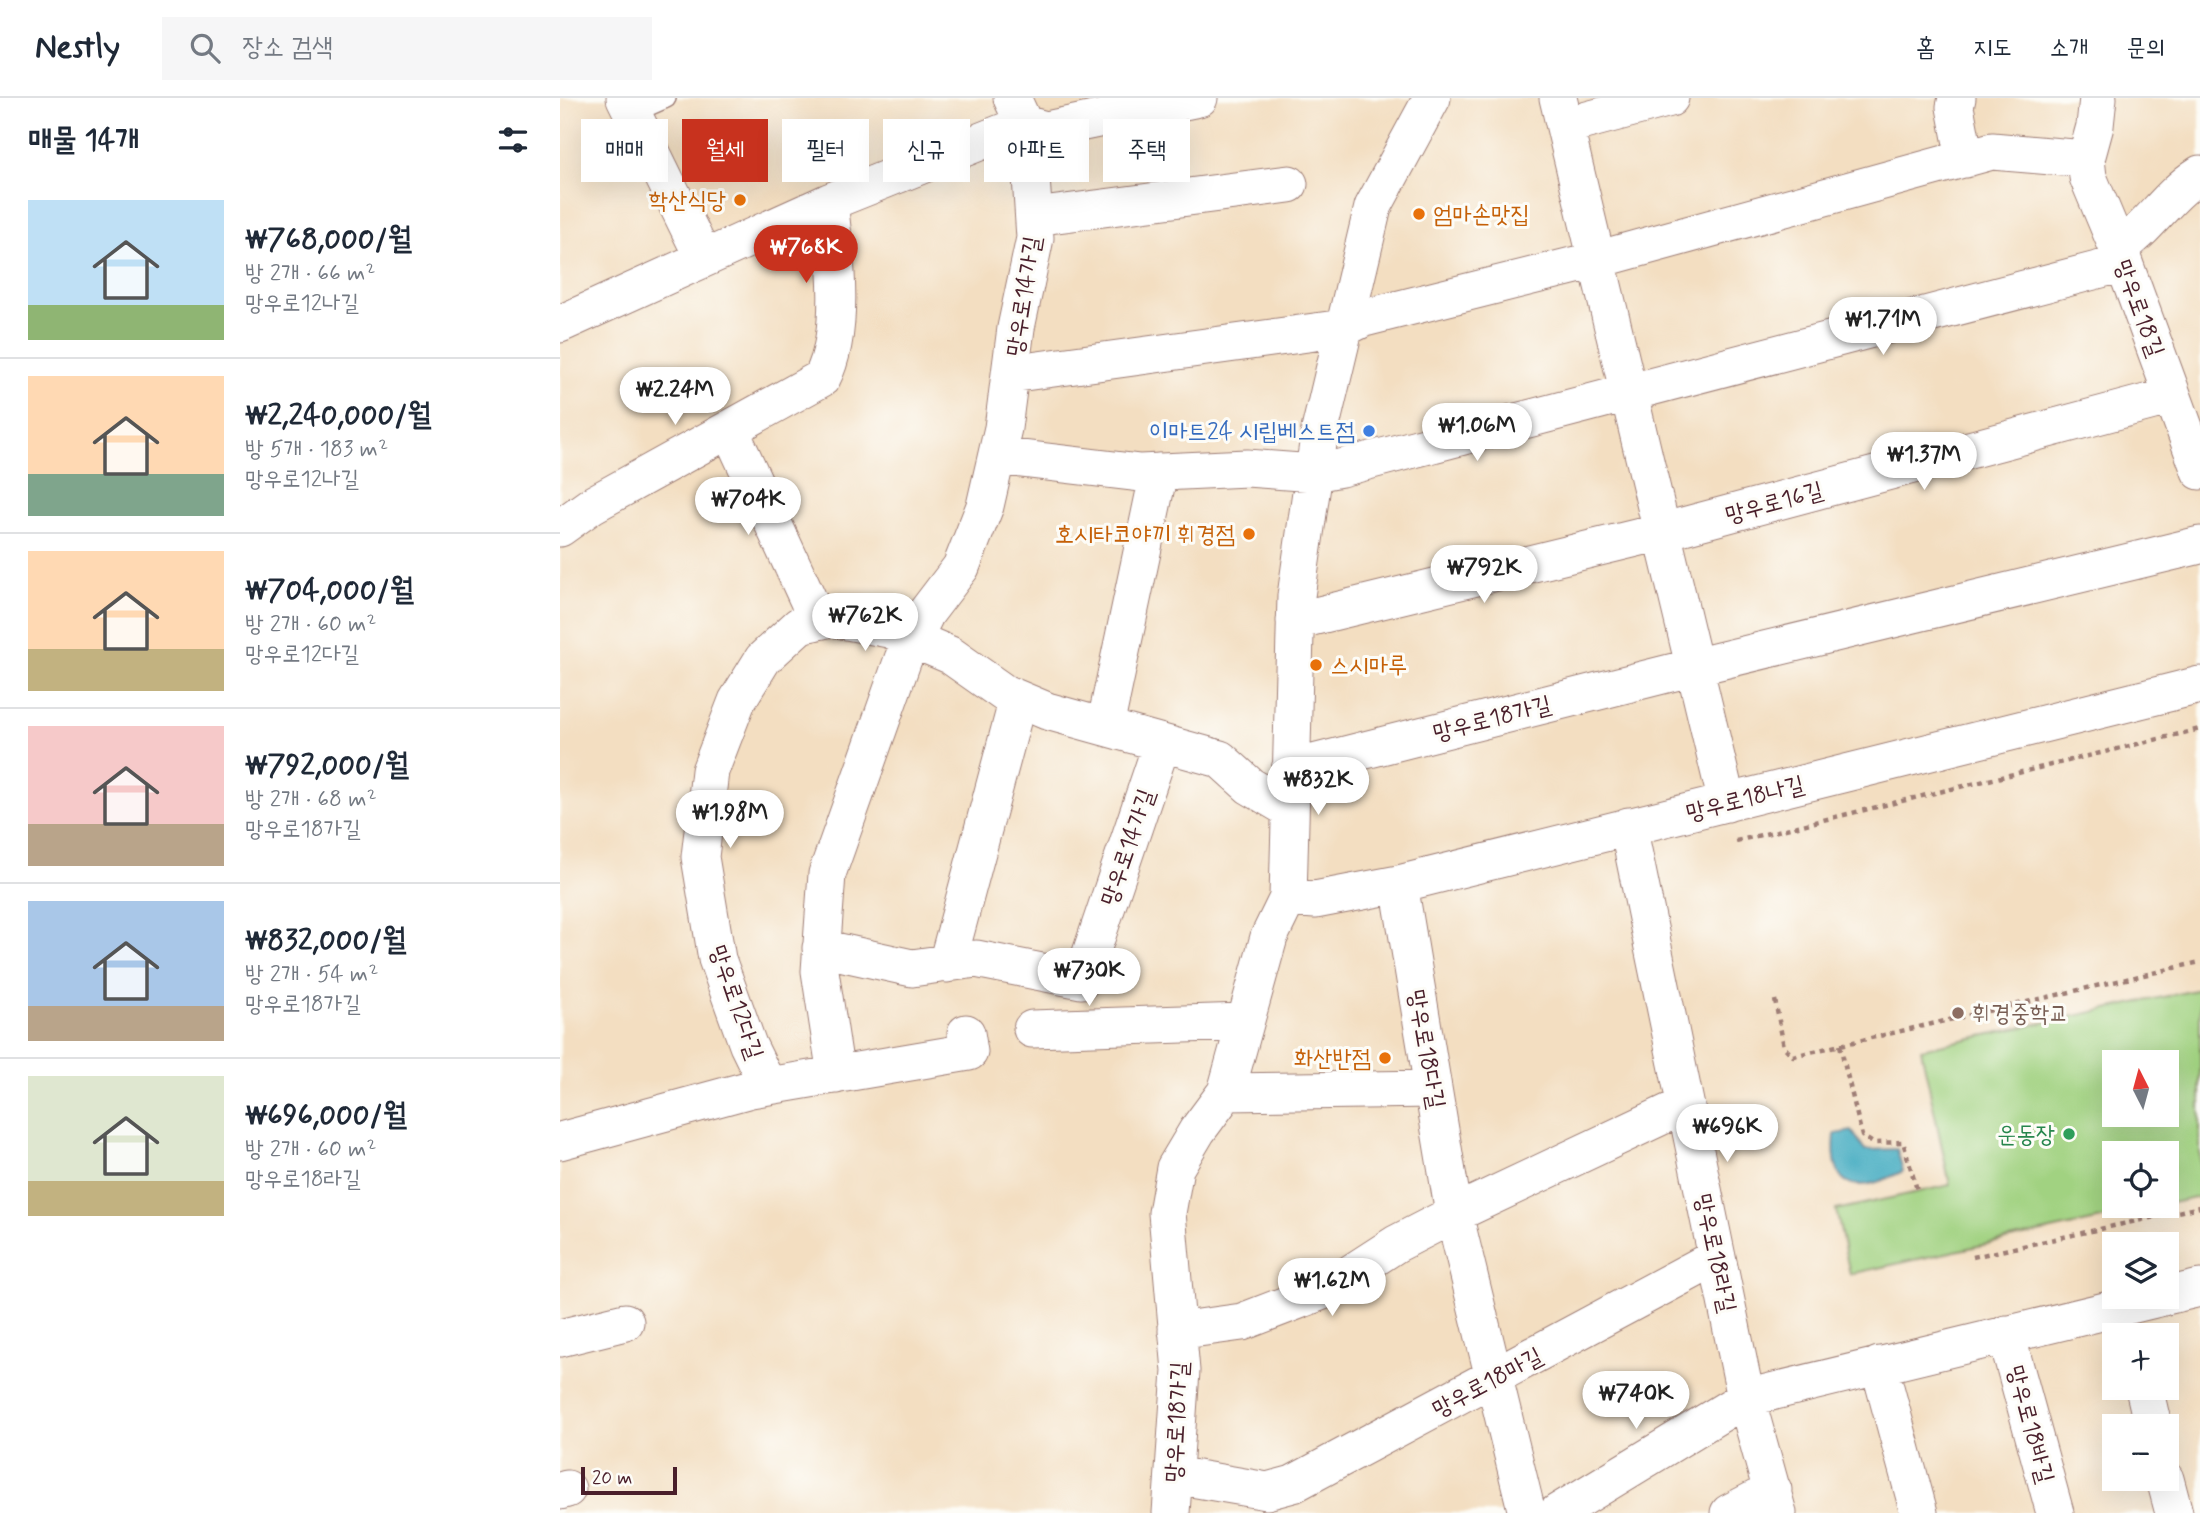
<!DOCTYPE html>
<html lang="ko">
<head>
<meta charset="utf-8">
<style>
	body { margin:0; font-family:Mynerve,"Poor Story",sans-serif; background:#f6f6f7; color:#1f2937; height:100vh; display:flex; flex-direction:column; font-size:26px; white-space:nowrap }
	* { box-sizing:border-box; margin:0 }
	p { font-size:23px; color:#747a83 }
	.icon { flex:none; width:38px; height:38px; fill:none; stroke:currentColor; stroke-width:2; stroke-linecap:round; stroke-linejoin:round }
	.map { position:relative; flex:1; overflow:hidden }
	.details { display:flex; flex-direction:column; background:#fff; width:560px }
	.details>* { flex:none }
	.top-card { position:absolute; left:21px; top:21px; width:665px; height:63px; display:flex; gap:14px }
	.needle { width:46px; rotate:354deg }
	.buttons { position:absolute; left:1542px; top:952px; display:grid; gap:14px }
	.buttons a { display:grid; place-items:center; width:77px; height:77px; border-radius:0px; background:#fff; box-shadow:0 7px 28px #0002; font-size:35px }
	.scale { position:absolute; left:21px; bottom:18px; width:96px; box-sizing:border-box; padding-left:7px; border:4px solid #4a1f2b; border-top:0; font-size:19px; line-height:24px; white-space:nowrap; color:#4a1f2b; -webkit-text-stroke:5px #fdfcf7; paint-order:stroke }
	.price { position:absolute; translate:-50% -60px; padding:0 16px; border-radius:24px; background:#fff; color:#222; font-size:23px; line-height:46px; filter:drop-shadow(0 2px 4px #0008) }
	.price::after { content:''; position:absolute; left:50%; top:42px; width:21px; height:16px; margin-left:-10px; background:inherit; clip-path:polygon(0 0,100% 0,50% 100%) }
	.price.on { background:#c8321e; color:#fff }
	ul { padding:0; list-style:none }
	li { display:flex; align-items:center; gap:21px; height:175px; padding:0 28px }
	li+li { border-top:2px solid #e0e1e3 }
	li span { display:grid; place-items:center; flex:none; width:196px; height:140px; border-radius:0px; color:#555 }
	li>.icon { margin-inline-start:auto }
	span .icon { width:84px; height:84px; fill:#fffc; stroke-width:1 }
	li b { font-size:30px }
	h2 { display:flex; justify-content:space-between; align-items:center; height:84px; padding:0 28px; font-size:30px }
	.chip { padding:0 24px; border-radius:0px; background:#fff; box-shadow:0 7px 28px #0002; font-size:24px; line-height:63px }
	.chip.on { background:#c8321e; color:#fff }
	header { display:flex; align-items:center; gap:42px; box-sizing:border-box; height:98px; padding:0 35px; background:#fff; border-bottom:2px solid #e0e1e3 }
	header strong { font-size:33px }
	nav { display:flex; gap:38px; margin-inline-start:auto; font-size:24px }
	.search { width:490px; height:63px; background:#f6f6f7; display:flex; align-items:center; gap:18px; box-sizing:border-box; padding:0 24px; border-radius:0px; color:#747a83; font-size:26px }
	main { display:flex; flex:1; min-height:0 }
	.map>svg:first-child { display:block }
	.green { fill:#a1d281; stroke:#767856; stroke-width:2; fill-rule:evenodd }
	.water { fill:#42abc1; stroke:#466576; stroke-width:2 }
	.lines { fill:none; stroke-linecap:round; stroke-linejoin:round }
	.lane-casing { stroke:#9e7e76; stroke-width:22 }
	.street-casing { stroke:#9e7e76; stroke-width:39 }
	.path { stroke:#9e7e76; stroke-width:4.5; stroke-dasharray:5 5; stroke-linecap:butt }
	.lane { stroke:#fff; stroke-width:19 }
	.street { stroke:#fff; stroke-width:37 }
	.food-dot { fill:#e8710a; stroke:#fdfcf7; stroke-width:2.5 }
	.shop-dot { fill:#3f7fe0; stroke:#fdfcf7; stroke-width:2.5 }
	.education-dot { fill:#8d6e63; stroke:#fdfcf7; stroke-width:2.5 }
	.leisure-dot { fill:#2e9e5b; stroke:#fdfcf7; stroke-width:2.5 }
	.labels { text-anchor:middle; stroke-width:6; stroke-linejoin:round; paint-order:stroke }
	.food-label { font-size:24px; fill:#c56008; stroke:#fdfcf7; text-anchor:end }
	.street-label { font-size:24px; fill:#4a1f2b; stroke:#fdfcf7 }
	.shop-label { font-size:24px; fill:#366cbe; stroke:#fdfcf7; text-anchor:end }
	.education-label { font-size:24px; fill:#785e54; stroke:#fdfcf7; text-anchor:start }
	.leisure-label { font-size:24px; fill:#27864d; stroke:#fdfcf7; text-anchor:end }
</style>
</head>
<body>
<header>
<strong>Nestly</strong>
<div class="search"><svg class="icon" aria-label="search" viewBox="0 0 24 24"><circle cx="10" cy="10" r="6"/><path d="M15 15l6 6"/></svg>장소 검색</div>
<nav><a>홈</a><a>지도</a><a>소개</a><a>문의</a></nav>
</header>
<main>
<section class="details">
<h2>매물 14개<svg class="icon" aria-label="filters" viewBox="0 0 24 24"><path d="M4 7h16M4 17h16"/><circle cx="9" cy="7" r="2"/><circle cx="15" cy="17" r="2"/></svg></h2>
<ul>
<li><span style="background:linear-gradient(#bfe0f5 75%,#8fb573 0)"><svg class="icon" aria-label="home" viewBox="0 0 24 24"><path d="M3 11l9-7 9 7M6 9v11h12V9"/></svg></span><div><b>₩768,000/월</b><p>방 2개 · 66 m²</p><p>망우로12나길</p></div></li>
<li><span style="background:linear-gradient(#ffd9b3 70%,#7fa58c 0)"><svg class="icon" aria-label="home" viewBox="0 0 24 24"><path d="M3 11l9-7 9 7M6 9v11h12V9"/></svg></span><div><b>₩2,240,000/월</b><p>방 5개 · 183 m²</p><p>망우로12나길</p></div></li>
<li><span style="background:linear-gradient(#ffd9b3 70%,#c2b280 0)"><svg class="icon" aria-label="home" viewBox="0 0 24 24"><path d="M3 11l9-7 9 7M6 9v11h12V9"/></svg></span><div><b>₩704,000/월</b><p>방 2개 · 60 m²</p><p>망우로12다길</p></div></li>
<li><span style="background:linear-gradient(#f6c9c9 70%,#b9a48a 0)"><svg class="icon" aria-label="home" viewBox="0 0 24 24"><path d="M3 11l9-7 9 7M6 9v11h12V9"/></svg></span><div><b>₩792,000/월</b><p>방 2개 · 68 m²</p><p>망우로18가길</p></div></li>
<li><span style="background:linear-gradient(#a9c7e8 75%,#b9a48a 0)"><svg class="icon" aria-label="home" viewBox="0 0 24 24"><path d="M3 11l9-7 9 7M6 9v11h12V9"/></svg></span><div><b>₩832,000/월</b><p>방 2개 · 54 m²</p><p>망우로18가길</p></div></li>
<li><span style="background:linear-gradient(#dfe7d0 75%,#c2b280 0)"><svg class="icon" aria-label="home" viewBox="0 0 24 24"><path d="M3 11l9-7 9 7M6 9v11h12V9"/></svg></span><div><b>₩696,000/월</b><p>방 2개 · 60 m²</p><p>망우로18라길</p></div></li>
</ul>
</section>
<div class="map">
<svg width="1640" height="1415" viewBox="0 0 1640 1415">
	<rect width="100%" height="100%" fill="#fdfcf7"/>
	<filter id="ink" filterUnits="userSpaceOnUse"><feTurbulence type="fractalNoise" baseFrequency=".0143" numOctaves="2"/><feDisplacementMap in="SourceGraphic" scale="14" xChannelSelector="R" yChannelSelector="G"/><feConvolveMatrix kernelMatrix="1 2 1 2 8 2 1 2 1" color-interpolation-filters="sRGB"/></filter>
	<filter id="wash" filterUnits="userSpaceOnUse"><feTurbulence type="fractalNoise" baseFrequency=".00686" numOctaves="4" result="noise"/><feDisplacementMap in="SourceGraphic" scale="28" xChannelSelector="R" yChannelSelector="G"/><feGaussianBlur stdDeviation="1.57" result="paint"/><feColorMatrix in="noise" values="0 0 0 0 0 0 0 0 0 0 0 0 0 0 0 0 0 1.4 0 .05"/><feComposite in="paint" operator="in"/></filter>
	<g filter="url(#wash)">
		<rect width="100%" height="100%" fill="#f3dec1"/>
		<path class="green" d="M1640,891V1099L1607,1106L1606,1055H1554V1108H1601L1290,1176L1276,1112L1390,1087L1361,951ZM1554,964H1606V1017H1554Z"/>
		<path class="water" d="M1292,1033L1305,1052L1337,1051L1343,1073C1300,1095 1269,1097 1275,1036Z"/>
	</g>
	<g filter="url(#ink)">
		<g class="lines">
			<defs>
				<path id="lane" d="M72,15L106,0
					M34,59L84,38"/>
				<path id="street" d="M65,0L143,159
					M998,0L1167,705
					M1397,0L1395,9L1405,61
					M1538,0L1535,28L1526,61L1528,79L1564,165L1640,373
					M1005,28L1110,0
					M474,119L729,86
					M1558,151C1590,129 1607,97 1640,76
					M0,226L269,104L464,26L486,32L639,0
					M450,276L784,230L804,220L1036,162L1432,53L1526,61
					M170,332L258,523
					M437,358L580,375L687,370L754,375L781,370L1564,165
					M0,430L32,407L262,280C286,234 275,154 269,104
					M735,523L1101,434L1612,298
					M545,629L599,374
					M730,671L1134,569L1640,447
					M1068,728L1186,1300L1218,1415
					M839,786L894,1116L967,1415
					M728,800L755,802L839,786L1640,587
					M261,850L352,870L416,861L522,882L602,645
					M387,866L458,601
					M472,931L684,924
					M276,977L260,873L267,776L343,561L366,515L401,469L425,408L443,330L456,230L475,140L469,48L464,26L452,0
					M208,988L188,947L157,861L140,759L150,673L177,603L203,561L240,527L272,520L329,531L390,557L444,595L487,613L660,661L690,688L729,711
					M666,994L873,991
					M0,1043L191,991L409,954L406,935
					M1606,1198L1640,1190
					M617,1233L682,1224L765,1192L836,1146L894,1116L1125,1007
					M1446,1236L1495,1415
					M0,1240L65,1224
					M1319,1267L1359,1415
					M1584,1290L1593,1328
					M614,1377L707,1393L733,1386L1157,1159
					M1605,1381L1614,1415
					M0,1393L7,1391
					M611,1415L621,1273L607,1115L615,1070L637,1033L666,994L709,839L728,800L736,498L760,332L813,109L872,0
					M997,1415L1186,1300L1603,1199
					M1169,1415L1213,1392"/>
			</defs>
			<use href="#lane" class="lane-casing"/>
			<use href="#street" class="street-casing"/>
			<path class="path" d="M1176,743L1640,631
				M1215,902L1224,949L1233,958L1640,864
				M1280,947L1302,1038L1313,1045L1343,1044L1358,1095
				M1413,1159L1640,1109"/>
			<use href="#lane" class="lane"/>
			<use href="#street" class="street"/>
		</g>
	</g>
	<g class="food-dot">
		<circle cx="180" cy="102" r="7"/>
		<circle cx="859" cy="116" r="7"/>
		<circle cx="689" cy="436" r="7"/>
		<circle cx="756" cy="567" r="7"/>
		<circle cx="825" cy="960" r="7"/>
	</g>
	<circle class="shop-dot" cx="809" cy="333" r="7"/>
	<circle class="education-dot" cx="1398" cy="915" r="7"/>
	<circle class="leisure-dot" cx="1509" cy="1036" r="7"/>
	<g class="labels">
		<g class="food-label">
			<text x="166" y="110">학산식당</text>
			<text x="873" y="124" text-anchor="start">엄마손맛집</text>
			<text x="675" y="444">호시타코야끼 휘경점</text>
			<text x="770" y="575" text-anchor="start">스시마루</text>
			<text x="811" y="968">화산반점</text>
		</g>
		<g class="street-label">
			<text transform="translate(463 198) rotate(-81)" y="8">망우로14가길</text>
			<text transform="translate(1580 210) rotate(70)" y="8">망우로18길</text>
			<text transform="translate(1214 404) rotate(-15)" y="8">망우로16길</text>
			<text transform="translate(932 620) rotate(-14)" y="8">망우로18가길</text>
			<text transform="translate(1185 700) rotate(-14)" y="8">망우로18나길</text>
			<text transform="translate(567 749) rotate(-71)" y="8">망우로14가길</text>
			<text transform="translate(177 904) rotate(71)" y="8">망우로12다길</text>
			<text transform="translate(867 951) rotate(80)" y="8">망우로18다길</text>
			<text transform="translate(1156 1155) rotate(78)" y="8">망우로18라길</text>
			<text transform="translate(927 1284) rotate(-28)" y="8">망우로18마길</text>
			<text transform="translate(616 1324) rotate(-87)" y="8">망우로18가길</text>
			<text transform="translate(1471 1326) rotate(75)" y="8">망우로18바길</text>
		</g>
		<g class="shop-label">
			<text x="795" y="341">이마트24 시립베스트점</text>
		</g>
		<g class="education-label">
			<text x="1412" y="923">휘경중학교</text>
		</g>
		<g class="leisure-label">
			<text x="1495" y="1044">운동장</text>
		</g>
	</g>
</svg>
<div class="buttons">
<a><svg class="needle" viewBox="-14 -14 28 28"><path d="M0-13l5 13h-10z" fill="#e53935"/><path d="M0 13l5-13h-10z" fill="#747a83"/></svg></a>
<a><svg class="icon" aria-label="locate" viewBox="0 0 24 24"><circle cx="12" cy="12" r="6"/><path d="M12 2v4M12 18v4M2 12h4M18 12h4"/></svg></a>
<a><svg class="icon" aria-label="layers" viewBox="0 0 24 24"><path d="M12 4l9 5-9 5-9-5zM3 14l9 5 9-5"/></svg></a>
<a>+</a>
<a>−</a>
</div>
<div class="scale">20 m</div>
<b class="price on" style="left:246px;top:187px">₩768K</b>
<b class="price" style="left:1323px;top:259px">₩1.71M</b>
<b class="price" style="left:115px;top:329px">₩2.24M</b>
<b class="price" style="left:917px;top:365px">₩1.06M</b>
<b class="price" style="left:1364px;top:394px">₩1.37M</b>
<b class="price" style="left:188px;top:439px">₩704K</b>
<b class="price" style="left:924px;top:507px">₩792K</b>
<b class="price" style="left:305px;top:555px">₩762K</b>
<b class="price" style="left:758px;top:719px">₩832K</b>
<b class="price" style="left:170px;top:752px">₩1.98M</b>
<b class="price" style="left:529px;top:910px">₩730K</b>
<b class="price" style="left:1167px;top:1066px">₩696K</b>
<b class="price" style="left:772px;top:1220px">₩1.62M</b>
<b class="price" style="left:1076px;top:1333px">₩740K</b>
<div class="top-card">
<a class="chip">매매</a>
<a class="chip on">월세</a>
<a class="chip">필터</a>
<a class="chip">신규</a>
<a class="chip">아파트</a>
<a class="chip">주택</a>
</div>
</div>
</main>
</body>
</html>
